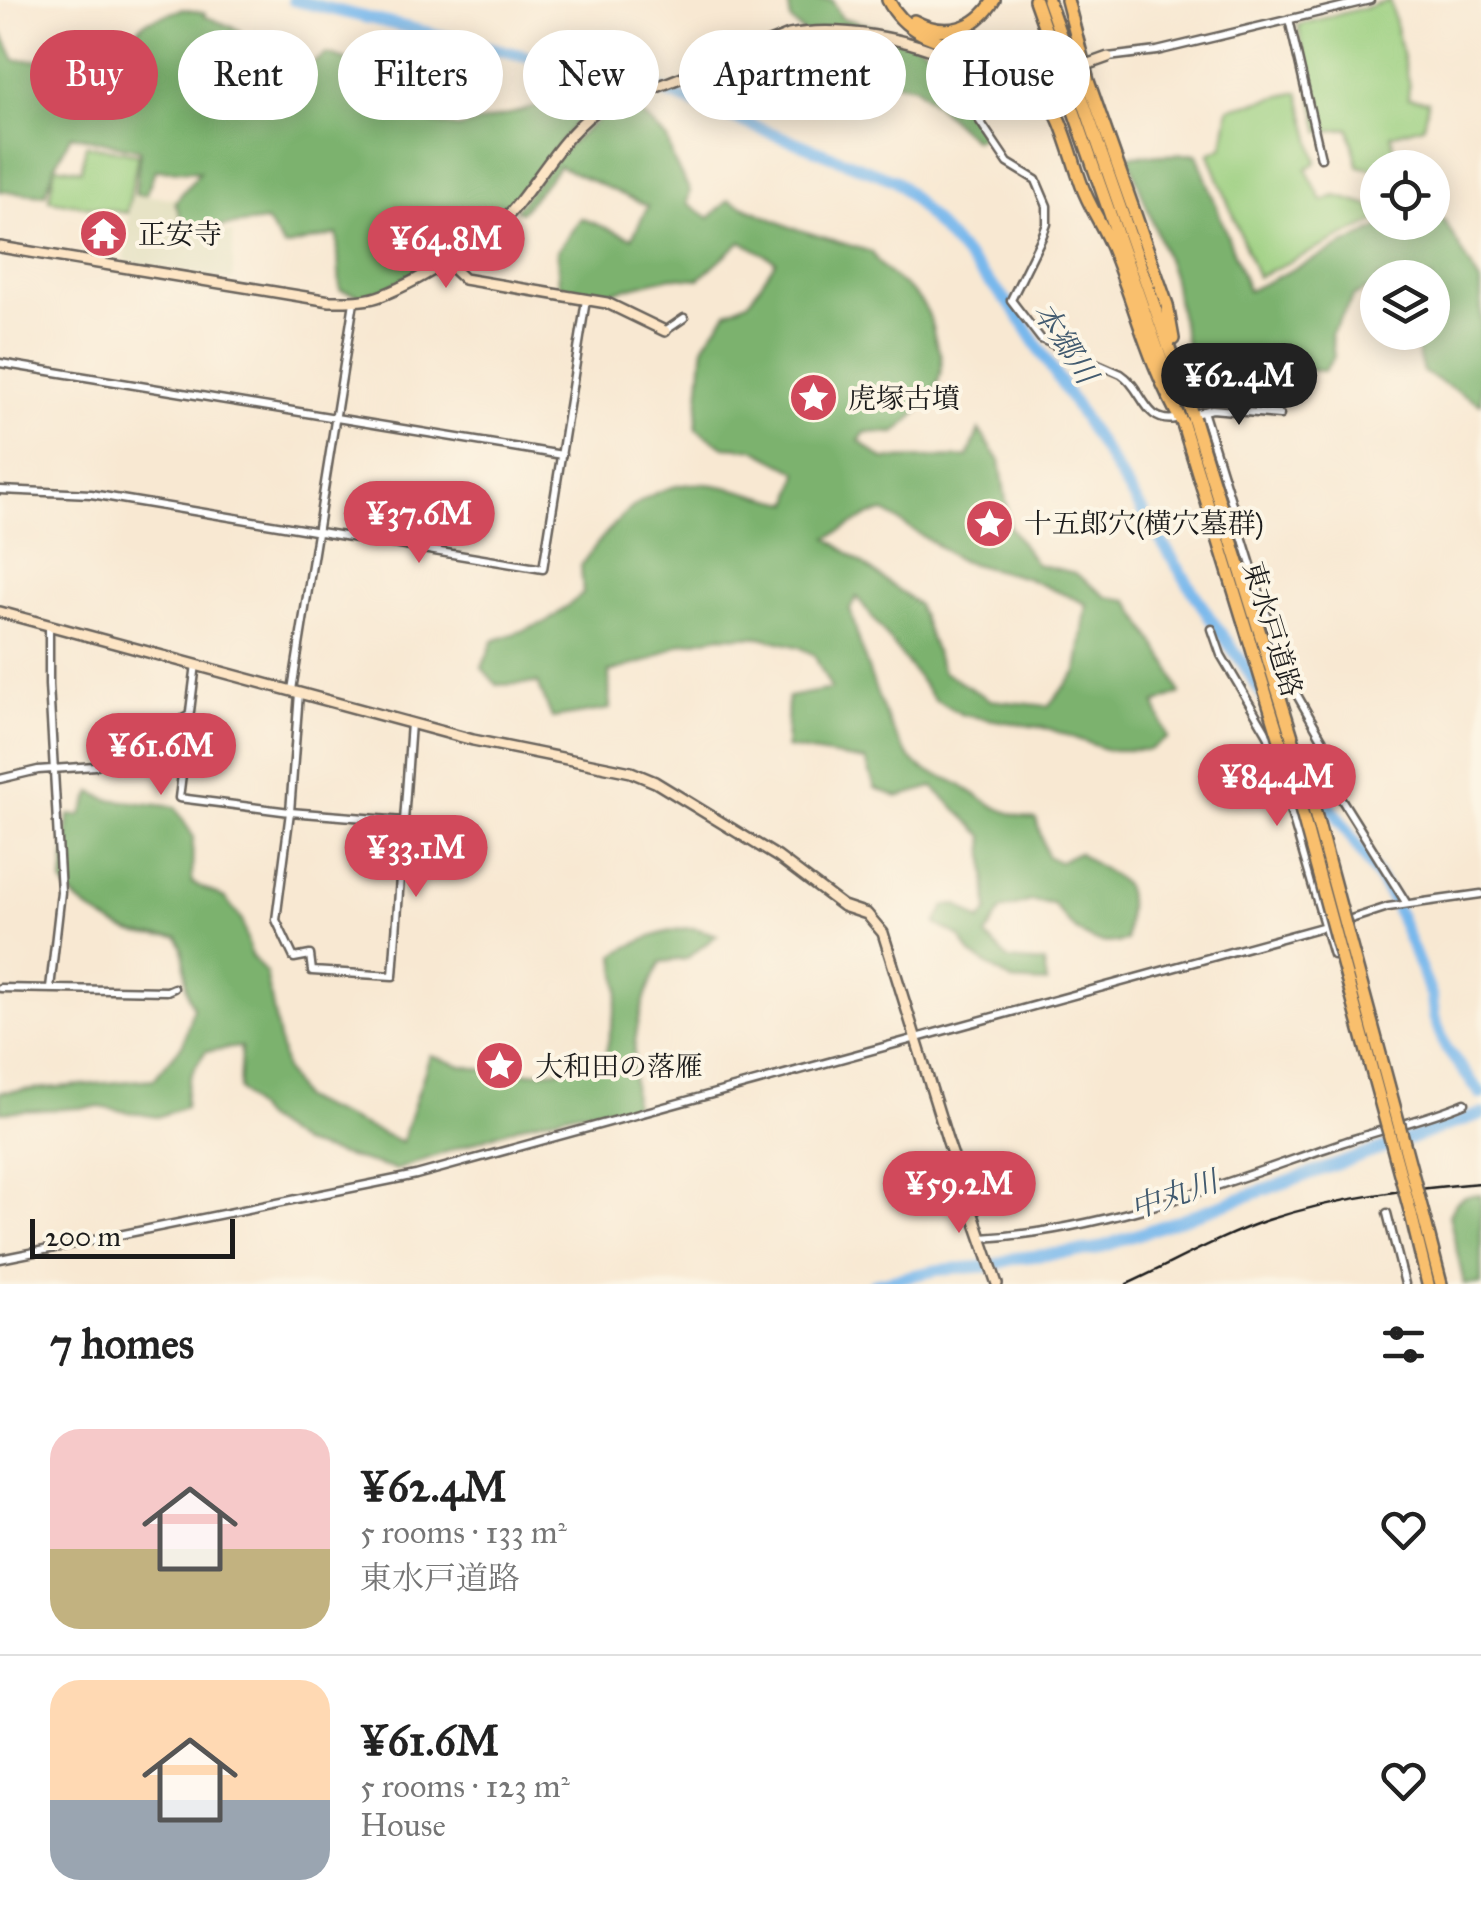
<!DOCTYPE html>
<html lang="en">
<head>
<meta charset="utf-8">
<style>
	body { margin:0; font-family:"IM FELL Great Primer","Noto Serif JP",serif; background:#f6f6f6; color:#222; height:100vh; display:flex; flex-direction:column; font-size:38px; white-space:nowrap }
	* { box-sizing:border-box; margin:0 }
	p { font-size:32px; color:#767676 }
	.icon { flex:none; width:55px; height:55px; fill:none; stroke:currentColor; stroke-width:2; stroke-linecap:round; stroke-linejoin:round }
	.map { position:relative; height:1284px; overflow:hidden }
	.sheet { display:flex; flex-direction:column; background:#fff; flex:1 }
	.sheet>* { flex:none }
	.hud { position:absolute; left:30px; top:30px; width:1422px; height:90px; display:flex; gap:20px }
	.tools { position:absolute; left:1360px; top:150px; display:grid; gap:20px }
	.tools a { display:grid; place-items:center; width:90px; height:90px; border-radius:50%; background:#fff; box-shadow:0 5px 25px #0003; font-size:50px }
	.scale { position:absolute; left:30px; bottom:25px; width:205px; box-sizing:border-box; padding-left:10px; border:5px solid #1c1c1c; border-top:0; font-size:28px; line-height:35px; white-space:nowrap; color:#1c1c1c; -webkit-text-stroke:8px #fcf5e5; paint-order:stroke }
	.price { position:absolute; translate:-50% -85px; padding:0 22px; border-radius:35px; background:#d1495b; color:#fff; font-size:32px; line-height:65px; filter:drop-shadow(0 2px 5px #0008) }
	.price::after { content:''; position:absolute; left:50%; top:60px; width:30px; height:22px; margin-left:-15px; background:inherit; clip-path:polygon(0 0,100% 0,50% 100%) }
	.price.active { background:#222; color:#fff }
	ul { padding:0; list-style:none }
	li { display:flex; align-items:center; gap:30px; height:250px; padding:0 50px }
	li+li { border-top:2px solid #e0e0e0 }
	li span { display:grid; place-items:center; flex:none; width:280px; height:200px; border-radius:30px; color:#555 }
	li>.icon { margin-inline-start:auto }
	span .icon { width:120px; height:120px; fill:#fffc; stroke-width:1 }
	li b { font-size:42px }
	h2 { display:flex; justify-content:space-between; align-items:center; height:120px; padding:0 50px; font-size:42px }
	.tag { padding:0 35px; border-radius:45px; background:#fff; box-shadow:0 5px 25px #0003; font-size:35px; line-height:90px }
	.tag.active { background:#d1495b; color:#fff }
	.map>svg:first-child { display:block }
	.built { fill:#e0ddbb }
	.green { fill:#9bcf80; stroke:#5c764e; stroke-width:2.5 }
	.forest { fill:#7cb26e; stroke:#4c6745; stroke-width:2.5; fill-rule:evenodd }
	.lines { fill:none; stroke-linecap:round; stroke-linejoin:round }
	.river { stroke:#78b8ec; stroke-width:12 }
	.street-casing { stroke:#69635c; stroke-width:11 }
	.secondary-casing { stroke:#69635c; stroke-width:14 }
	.highway-casing { stroke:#69635c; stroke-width:16 }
	.street { stroke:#fff; stroke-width:6 }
	.secondary { stroke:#fde5c5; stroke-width:9 }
	.highway { stroke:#f9bf6d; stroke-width:11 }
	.rail { stroke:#1c1c1c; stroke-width:2.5 }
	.secondary-bridge-casing { stroke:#69635c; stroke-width:14; stroke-linecap:butt }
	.highway-bridge-casing { stroke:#69635c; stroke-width:16; stroke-linecap:butt }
	.secondary-bridge { stroke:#fde5c5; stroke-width:9 }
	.highway-bridge { stroke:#f9bf6d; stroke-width:11 }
	.labels { text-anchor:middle; stroke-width:8; stroke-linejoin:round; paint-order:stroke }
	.poi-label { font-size:28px; fill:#1c1c1c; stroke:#fcf5e5; text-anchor:start }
	.street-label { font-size:28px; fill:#1c1c1c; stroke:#fcf5e5 }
	.water-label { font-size:30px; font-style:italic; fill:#415a6f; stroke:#fcf5e5 }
</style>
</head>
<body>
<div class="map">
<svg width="1481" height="1284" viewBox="0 0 1481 1284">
	<rect width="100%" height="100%" fill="#fcf5e5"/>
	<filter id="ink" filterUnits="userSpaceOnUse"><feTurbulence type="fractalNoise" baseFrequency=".01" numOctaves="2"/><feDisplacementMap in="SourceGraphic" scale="20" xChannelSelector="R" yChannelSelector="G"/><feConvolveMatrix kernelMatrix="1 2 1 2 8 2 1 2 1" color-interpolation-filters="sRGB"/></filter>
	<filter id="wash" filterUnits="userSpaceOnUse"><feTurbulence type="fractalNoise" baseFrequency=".0048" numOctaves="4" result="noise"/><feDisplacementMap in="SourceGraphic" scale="40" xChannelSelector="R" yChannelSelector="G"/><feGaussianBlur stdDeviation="2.25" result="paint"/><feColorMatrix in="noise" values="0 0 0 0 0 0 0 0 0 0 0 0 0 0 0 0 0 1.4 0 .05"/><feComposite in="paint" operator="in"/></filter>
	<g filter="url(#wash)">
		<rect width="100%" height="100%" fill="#f8e8d2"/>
		<path class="built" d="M131,194L181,199L179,227L233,233V281L124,261Z"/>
		<path class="green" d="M1390,1L1409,84L1408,98L1428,101L1423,126L1391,135L1397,158L1377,170L1358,166L1349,128L1320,132L1298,25Z
			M1299,92L1317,162L1306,169L1322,201L1336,196L1370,206L1377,221L1257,277L1209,154L1223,147L1229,108Z
			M86,145L138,154L127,213L49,200L55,166L81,170Z"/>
		<path class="forest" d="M788,0H832L842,18L897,33L956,66L966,107L985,135L974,140L915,86L883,81L838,48L809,38L791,21Z
			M182,9L205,13L204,16L239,30L252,50L249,61L264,74L288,79L327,54L388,73L411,118L458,128L558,101L610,97L580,117L509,207L481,234L389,287L362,296L340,290L337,234L284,247L266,221L186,231L175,202L200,172L155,170L146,195L135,194L140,150L71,135L55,166L45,195L0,191V29L15,60H63L109,48L125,42L145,22Z
			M630,103L667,139L674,162L690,191L687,203L709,218L729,200L790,227L872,252C882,273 900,280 915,295C929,310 930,317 934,335C935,343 940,350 941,357C946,389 916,415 895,433L865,432L859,441L883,459L968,457L979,430L1000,461L1010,527L1036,564L1075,573L1107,597L1128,600L1169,666L1180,693L1155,704L1168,738L1149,750H1107L1050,729L963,715L934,699L857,597L850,609C860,646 890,751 923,769C935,776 948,777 959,784C987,802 1002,815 1036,819L1047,856L1058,862L1078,852C1131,893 1131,868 1126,941C1090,949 1074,931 1053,904L1031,901L1001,910L986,936L1009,960L1044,963L1047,983L1012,981L971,954L960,937L936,924L945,906L958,905L980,921L988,911L984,836L933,787L898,797L875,788L866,761L786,748L788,697L831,689L814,655L799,647L760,637L721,636L680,644L648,661L609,672L610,709L552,718L538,683L497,685L482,668L493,641L547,622L583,594L581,565C613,522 647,480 706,484C734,486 763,499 791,503L798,472L754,449L724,447L696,429L704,344L728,311L749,301L776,261L741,241L699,279L672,277L599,295L559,285L557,251L581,218L632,238L648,206L559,166L521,212L515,210C549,168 578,124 630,103ZM885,512L961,561L1026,578L1087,604L1077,672L1048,706L991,700L943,672L917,604L828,538L870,515Z
			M1197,154L1248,291L1387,224L1418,231L1415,223L1432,222L1433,210L1445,222L1481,284V404L1423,372L1412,333L1432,332V278H1378L1377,285L1354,296L1331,334L1334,357L1324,371L1261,368L1223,357L1193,378L1172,275L1128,156Z
			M92,792L107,799L175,807L193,836L192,883L225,898L242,920L251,955L266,973L285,1070L302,1099L402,1142L430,1055L462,1066L510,1074L603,1066L619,991L615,955C634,942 669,928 693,928C700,929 710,933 717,935L686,959L661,962C635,1009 631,1053 634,1106L576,1112L528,1123L396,1170L301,1144L263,1118L239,1089L241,1047L206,1051C192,1070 185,1083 185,1107L157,1117L99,1107L0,1112V1092L154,1079L183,1044L193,1007C179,979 191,965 178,937C164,936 149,936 136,934C116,929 69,901 63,882L69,815L81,816Z
			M1481,1194V1284H1464L1449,1215C1455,1199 1464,1195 1481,1194Z"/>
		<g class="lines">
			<path class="river" d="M293,0L649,86L894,180L902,187L1014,309L1210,618L1245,666L1321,792L1393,900L1432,997L1434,1017L1446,1048L1481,1094
				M873,1284L938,1270L991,1266L1015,1258L1093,1250L1481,1114"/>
		</g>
	</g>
	<g filter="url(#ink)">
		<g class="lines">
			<defs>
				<path id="street" d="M1289,19L1321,158
					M1108,57L1157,51L1370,0
					M969,71L967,102L1008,163L1036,180L1047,206V224L1042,237L1011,300L1041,339L1121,374C1144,389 1144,424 1175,419
					M665,331L684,318
					M0,363L562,455
					M1203,411L1285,674L1328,749L1326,767L1330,781L1407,904
					M1198,413L1212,409L1280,415
					M0,490L91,494L543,569L586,300
					M49,625V685L61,892L50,988
					M1212,629L1221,655L1268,735L1333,955
					M196,664L179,798L290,812L403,821
					M292,690L354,302
					M299,693L290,812L276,920L294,958L310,955L312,971L393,976L411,723
					M0,779L38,770L95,766L188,716
					M1345,921L1388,907L1481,894
					M0,988L167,991L174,988
					M1387,1213L1405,1284
					M981,1238C1104,1231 1225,1183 1341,1143C1382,1129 1425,1120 1465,1103
					M0,1259L416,1175L1333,924"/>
				<path id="secondary" d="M0,247L330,301C348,301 366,302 383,295C421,280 485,241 512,211C540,178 561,138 596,111L789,35C837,25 912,38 956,61C978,73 988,95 1016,90
					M445,261L464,279L607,303L665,331
					M0,612L473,740L631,772L655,782L778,857L843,906L867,914L883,933L947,1139L997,1284"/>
				<path id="highway" d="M888,0C918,60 998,37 1041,89C1063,116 1070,154 1082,186C1090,208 1104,227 1112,248C1137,310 1148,363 1183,424
					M1035,0L1176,402
					M1048,0L1194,420
					M1067,0L1088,81L1167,305L1173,339
					M914,21C945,38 976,30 994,0
					M1422,1210L1441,1284
					M1411,1214L1428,1284"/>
			</defs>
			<use href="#street" class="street-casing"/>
			<use href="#secondary" class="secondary-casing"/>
			<use href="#highway" class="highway-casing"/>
			<use href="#street" class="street"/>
			<use href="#secondary" class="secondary"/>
			<use href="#highway" class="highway"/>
			<path class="rail" d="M1127,1284C1173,1263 1220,1236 1268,1220C1338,1197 1408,1189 1481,1183"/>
			<defs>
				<path id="secondary-bridge" d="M1016,90L1108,57"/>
				<path id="highway-bridge" d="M1194,420L1311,798L1422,1210
					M1183,424L1299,802L1411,1214"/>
			</defs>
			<use href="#secondary-bridge" class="secondary-bridge-casing"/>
			<use href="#highway-bridge" class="highway-bridge-casing"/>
			<use href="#secondary-bridge" class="secondary-bridge"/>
			<use href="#highway-bridge" class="highway-bridge"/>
		</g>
	</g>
	<defs>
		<symbol id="temple-disc" viewBox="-11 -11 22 22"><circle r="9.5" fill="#d1495b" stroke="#fcf5e5"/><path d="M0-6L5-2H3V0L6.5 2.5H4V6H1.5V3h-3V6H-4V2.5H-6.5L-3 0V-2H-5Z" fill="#fff"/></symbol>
		<symbol id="sight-disc" viewBox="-11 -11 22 22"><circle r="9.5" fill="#d1495b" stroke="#fcf5e5"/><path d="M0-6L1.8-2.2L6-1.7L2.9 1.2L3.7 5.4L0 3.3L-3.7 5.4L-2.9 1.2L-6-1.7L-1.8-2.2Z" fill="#fff"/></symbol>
	</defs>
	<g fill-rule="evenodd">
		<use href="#temple-disc" x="76" y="206" width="55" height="55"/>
		<use href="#sight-disc" x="786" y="370" width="55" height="55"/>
		<use href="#sight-disc" x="962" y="496" width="55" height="55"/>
		<use href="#sight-disc" x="472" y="1038" width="55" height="55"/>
	</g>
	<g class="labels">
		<g class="poi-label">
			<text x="138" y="244">正安寺</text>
			<text x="848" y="408">虎塚古墳</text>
			<text x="1024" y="533">十五郎穴(横穴墓群)</text>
			<text x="535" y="1076">大和田の落雁</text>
		</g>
		<g class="street-label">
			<text transform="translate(1273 629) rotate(73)" y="10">東水戸道路</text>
		</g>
		<g class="water-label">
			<text transform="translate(1065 343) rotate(57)" y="10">本郷川</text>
			<text transform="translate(1174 1195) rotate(-19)" y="10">中丸川</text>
		</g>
	</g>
</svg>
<div class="tools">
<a><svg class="icon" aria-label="locate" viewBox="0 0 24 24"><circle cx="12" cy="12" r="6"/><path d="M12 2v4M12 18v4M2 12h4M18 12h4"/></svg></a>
<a><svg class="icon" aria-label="layers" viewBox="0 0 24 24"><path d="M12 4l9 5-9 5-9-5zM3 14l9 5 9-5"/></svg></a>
</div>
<div class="scale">200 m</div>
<b class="price" style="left:446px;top:291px">¥64.8M</b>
<b class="price active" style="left:1239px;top:428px">¥62.4M</b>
<b class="price" style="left:419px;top:566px">¥37.6M</b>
<b class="price" style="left:161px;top:798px">¥61.6M</b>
<b class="price" style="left:1277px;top:829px">¥84.4M</b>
<b class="price" style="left:416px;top:900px">¥33.1M</b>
<b class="price" style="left:959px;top:1236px">¥59.2M</b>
<div class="hud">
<a class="tag active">Buy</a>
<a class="tag">Rent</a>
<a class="tag">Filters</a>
<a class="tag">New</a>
<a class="tag">Apartment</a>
<a class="tag">House</a>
</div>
</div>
<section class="sheet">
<h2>7 homes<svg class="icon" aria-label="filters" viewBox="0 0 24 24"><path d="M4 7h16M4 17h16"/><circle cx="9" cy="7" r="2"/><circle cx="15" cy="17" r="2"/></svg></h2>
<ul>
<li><span style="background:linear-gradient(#f6c9c9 60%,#c2b280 0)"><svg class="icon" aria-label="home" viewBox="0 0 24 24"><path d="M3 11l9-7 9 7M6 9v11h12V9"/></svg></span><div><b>¥62.4M</b><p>5 rooms · 133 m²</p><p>東水戸道路</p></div><svg class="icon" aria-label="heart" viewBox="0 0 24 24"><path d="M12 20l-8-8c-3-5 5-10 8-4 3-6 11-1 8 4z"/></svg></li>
<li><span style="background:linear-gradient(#ffd9b3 60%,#9aa5b1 0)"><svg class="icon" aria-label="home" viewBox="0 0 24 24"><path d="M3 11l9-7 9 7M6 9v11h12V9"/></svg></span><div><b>¥61.6M</b><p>5 rooms · 123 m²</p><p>House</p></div><svg class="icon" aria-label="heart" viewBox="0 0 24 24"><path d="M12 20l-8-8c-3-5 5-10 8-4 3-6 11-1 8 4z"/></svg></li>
</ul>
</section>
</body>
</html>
